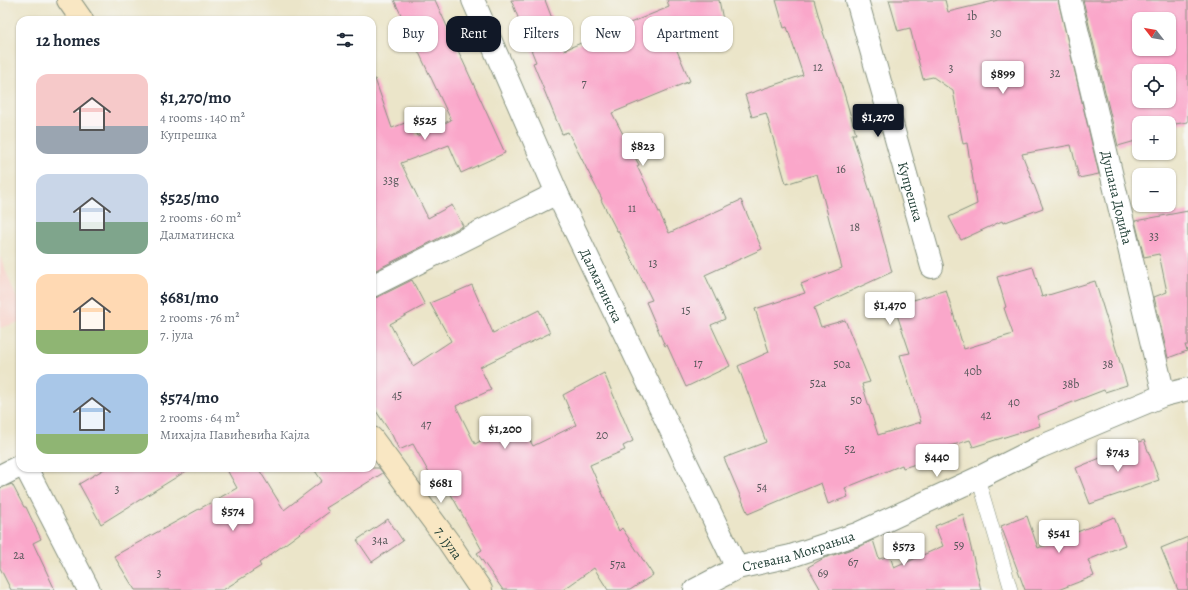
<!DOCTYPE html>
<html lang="en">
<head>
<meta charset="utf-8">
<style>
	body { margin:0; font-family:Alegreya,serif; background:#f6f6f7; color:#1f2937; height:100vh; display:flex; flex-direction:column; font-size:15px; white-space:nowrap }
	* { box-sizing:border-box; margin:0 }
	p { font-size:13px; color:#747a83 }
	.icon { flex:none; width:22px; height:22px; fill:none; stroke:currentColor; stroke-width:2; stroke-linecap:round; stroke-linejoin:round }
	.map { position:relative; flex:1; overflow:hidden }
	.sheet { position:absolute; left:16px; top:16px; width:360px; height:456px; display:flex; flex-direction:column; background:#fff; border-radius:12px; box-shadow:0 1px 3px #0004 }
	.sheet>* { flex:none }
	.top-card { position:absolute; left:388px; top:16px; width:380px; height:36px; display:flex; gap:8px }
	.needle { width:26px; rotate:301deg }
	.buttons { position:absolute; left:1132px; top:12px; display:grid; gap:8px }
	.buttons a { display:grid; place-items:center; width:44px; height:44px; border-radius:8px; background:#fff; box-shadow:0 1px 3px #0004; font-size:20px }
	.price { position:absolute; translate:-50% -34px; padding:0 9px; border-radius:4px; background:#fff; color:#222; font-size:13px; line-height:26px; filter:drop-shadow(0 1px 2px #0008) }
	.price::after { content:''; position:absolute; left:50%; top:24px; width:12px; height:9px; margin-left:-6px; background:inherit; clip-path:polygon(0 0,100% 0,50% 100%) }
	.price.active { background:#111827; color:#fff }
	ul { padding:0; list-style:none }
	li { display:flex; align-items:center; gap:12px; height:100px; padding:0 20px }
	li span { display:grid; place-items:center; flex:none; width:112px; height:80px; border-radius:12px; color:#555 }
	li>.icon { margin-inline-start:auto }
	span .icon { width:48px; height:48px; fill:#fffc; stroke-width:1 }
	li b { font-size:17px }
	h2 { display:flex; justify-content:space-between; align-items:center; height:48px; padding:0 20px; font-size:17px }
	.pill { padding:0 14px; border-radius:12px; background:#fff; box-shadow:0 1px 3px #0004; font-size:14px; line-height:36px }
	.pill.active { background:#111827; color:#fff }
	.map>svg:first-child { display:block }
	.built { fill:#f7d1c9 }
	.building { fill:#faa7ca; fill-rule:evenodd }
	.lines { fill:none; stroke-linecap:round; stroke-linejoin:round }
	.service-casing { stroke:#85917e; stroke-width:14 }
	.minor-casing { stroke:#85917e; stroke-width:24 }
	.secondary-casing { stroke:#85917e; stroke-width:24 }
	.service { stroke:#fff; stroke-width:13 }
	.minor { stroke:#fff; stroke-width:22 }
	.secondary { stroke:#f9e7c3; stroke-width:22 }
	.labels { text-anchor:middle; stroke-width:3; stroke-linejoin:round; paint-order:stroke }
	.number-label { font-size:12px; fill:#56585a }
	.street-label { font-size:14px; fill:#1f3d34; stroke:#f6f6f2 }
</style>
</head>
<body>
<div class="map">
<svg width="1188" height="590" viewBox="0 0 1188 590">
	<rect width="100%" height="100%" fill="#f6f6f2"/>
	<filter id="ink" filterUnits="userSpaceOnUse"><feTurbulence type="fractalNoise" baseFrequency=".025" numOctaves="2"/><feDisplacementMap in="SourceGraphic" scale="8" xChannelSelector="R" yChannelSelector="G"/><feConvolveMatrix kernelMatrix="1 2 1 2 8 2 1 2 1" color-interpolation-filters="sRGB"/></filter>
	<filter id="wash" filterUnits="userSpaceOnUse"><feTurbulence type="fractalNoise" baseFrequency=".012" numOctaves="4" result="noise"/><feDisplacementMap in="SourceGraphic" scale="16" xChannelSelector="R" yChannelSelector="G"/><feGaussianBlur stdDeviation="0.9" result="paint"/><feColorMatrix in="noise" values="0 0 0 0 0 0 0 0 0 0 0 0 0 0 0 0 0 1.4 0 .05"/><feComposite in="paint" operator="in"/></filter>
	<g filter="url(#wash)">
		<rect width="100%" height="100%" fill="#ebe5c9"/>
		<path class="built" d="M0,256L20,307V322L0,328Z"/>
		<g id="blocks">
			<path class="building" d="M394,0H435L505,153L461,173L449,145L401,163L428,218L452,205L463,226L372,272V80L375,79L392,128L410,121L417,136L451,120Z
				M511,0H545L564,50L669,7L667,0H719L723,20L669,32L690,81L612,113L639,165L637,166L669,233L741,200L762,249L705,275L725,319L711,325L730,366L686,387L667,345L665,346L646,302L652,300L618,231H617L601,200L602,199L568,132L562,134L533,63L536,62Z
				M776,0H814L823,32L844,93L856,134H852L873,201L892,272L814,308L821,327L845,320L870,382L862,384L878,435L921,422L900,355L910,353L894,306L946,290L964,349L1013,334L1004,308L1006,307L997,277L1033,267L1042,297L1095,281L1127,385L1105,392L1104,390L1037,416L1040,426L973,447L970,440L947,447L948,454L903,468L902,465L845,488L848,497L828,504L821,483L748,514L724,458L766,442L738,366L769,352L755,309L805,293L801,284L842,268L817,174L786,184L766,113L752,117L745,95L803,75L787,27L784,28Z
				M889,0H945L948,12L998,0H1058L1099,174L1079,178L1071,145L1022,154L1043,208L1003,223L1002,221L961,240L949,217L977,204L967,143L963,144L953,91L933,77L923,79L910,28L898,31Z
				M1083,0H1188V122L1169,125V123H1139V140L1118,146ZM1139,19H1169V49H1139ZM1139,71H1169V101H1139Z
				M1188,211V345H1185L1187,351L1168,358L1154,297L1167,292L1159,254L1144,257L1135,221Z
				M412,280L425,305L390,324L413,366L451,341L430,303L472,285L493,333L539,310L550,333L480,367L491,390L456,406L475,444L519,420L533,446L576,425L563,395L604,373L633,441L623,446L625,450L590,465L619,531L622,528L653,575L630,590H608L594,568L563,590H503L477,553L482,550L448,489L440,493L413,444L399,450L392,435L372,405V298L378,297Z
				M1144,440L1159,480L1090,504L1076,468Z
				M106,468H191L101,524L79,484Z
				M226,468H258L284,510L322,481L313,468H379L383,473L326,508L329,512L259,563L261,566L223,590H135L114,556L237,488Z
				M12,484L24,507H26L41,539L33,543L55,590H11L0,568V488Z
				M963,514L981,590H821L808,567L824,558L861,546L873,540L879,559L890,556L894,568L943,546L935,526Z
				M1027,516L1038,548L1114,517L1125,545L1088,560L1094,576L1058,590H1025L1001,526Z
				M388,519L403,541L372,562L357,540Z
				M1188,537V590H1178L1161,548Z"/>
		</g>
	</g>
	<g filter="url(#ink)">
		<use href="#blocks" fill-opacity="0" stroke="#85917e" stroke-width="1"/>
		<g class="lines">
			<defs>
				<path id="service" d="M978,478L1011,590"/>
				<g id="minor">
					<path id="s1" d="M473,0L557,193L737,568"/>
					<path id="s2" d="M857,0L932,267"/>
					<path id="s3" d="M1070,0L1164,395"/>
					<path d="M372,286L557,193"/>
					<path d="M26,468L89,590"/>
					<path d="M0,476L20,466"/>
					<path id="s4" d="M695,590L737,568L791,556L857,534L978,478L1040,447L1164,395L1188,389"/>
				</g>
				<g id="secondary">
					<path d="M68,0L82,20"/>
					<path id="s5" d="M372,438L448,541L481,590"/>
				</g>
			</defs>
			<use href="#service" class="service-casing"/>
			<use href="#minor" class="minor-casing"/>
			<use href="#secondary" class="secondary-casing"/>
			<use href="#service" class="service"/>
			<use href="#minor" class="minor"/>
			<use href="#secondary" class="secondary"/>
		</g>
	</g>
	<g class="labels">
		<g class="number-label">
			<text x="972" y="20">1b</text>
			<text x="996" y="37">30</text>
			<text x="818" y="71">12</text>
			<text x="951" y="72">3</text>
			<text x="1055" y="77">32</text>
			<text x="584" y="87">7</text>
			<text x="841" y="173">16</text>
			<text x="391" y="184">33g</text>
			<text x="632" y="212">11</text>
			<text x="855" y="231">18</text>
			<text x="1154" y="240">33</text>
			<text x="653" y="267">13</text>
			<text x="686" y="314">15</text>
			<text x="698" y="367">17</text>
			<text x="842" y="368">50a</text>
			<text x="1108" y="368">38</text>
			<text x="973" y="375">40b</text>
			<text x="818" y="387">52a</text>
			<text x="1071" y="388">38b</text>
			<text x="397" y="399">45</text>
			<text x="856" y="404">50</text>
			<text x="1014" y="406">40</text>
			<text x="986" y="419">42</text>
			<text x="426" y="428">47</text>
			<text x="602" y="439">20</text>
			<text x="850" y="453">52</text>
			<text x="762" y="491">54</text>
			<text x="117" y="493">3</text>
			<text x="380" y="544">34a</text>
			<text x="959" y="549">59</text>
			<text x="19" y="559">2a</text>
			<text x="853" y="566">67</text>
			<text x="618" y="568">57a</text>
			<text x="159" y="577">3</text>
			<text x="823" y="577">69</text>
		</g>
		<g class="street-label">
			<text dy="5" stroke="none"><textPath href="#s2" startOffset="199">Купрешка</textPath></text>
			<text dy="5" stroke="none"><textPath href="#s3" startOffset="203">Душана Додића</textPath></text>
			<text dy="5" stroke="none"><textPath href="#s1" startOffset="313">Далматинска</textPath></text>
			<text dy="5" stroke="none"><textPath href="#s5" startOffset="130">7. јула</textPath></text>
			<text dy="5" stroke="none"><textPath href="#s4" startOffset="111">Стевана Мокрањца</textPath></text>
		</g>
	</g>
</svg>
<div class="buttons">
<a><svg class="needle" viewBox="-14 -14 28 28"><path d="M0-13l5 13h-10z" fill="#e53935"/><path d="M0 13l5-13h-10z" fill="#747a83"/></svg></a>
<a><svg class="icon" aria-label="locate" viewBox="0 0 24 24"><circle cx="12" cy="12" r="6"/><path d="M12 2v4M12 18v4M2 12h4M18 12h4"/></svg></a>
<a>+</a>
<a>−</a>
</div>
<b class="price" style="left:1003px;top:95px">$899</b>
<b class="price active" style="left:878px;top:138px">$1,270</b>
<b class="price" style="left:425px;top:141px">$525</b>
<b class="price" style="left:643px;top:167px">$823</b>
<b class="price" style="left:890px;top:326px">$1,470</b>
<b class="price" style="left:505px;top:450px">$1,200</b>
<b class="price" style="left:1118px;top:473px">$743</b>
<b class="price" style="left:937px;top:478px">$440</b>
<b class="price" style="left:441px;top:504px">$681</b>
<b class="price" style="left:233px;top:532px">$574</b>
<b class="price" style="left:1059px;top:554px">$541</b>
<b class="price" style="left:904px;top:567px">$573</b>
<div class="top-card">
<a class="pill">Buy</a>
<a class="pill active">Rent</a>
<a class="pill">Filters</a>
<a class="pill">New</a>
<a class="pill">Apartment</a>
</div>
<section class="sheet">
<h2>12 homes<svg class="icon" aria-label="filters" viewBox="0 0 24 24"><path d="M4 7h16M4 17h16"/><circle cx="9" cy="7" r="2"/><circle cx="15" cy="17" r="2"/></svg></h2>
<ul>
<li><span style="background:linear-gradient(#f6c9c9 65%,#9aa5b1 0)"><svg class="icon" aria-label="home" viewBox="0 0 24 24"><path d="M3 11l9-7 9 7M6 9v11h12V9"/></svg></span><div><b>$1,270/mo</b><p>4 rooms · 140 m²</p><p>Купрешка</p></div></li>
<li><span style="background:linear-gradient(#c9d6e8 60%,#7fa58c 0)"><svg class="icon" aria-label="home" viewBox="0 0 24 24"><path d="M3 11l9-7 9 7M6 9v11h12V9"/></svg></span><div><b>$525/mo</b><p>2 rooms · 60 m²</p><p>Далматинска</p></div></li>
<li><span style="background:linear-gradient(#ffd9b3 70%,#8fb573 0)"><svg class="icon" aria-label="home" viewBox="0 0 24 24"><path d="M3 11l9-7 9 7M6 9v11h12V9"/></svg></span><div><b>$681/mo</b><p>2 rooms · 76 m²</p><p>7. јула</p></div></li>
<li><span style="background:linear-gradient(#a9c7e8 75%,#8fb573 0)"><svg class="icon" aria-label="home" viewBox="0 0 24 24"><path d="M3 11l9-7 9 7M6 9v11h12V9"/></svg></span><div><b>$574/mo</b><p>2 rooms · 64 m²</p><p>Михајла Павићевића Кајла</p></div></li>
</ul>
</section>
</div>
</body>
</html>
